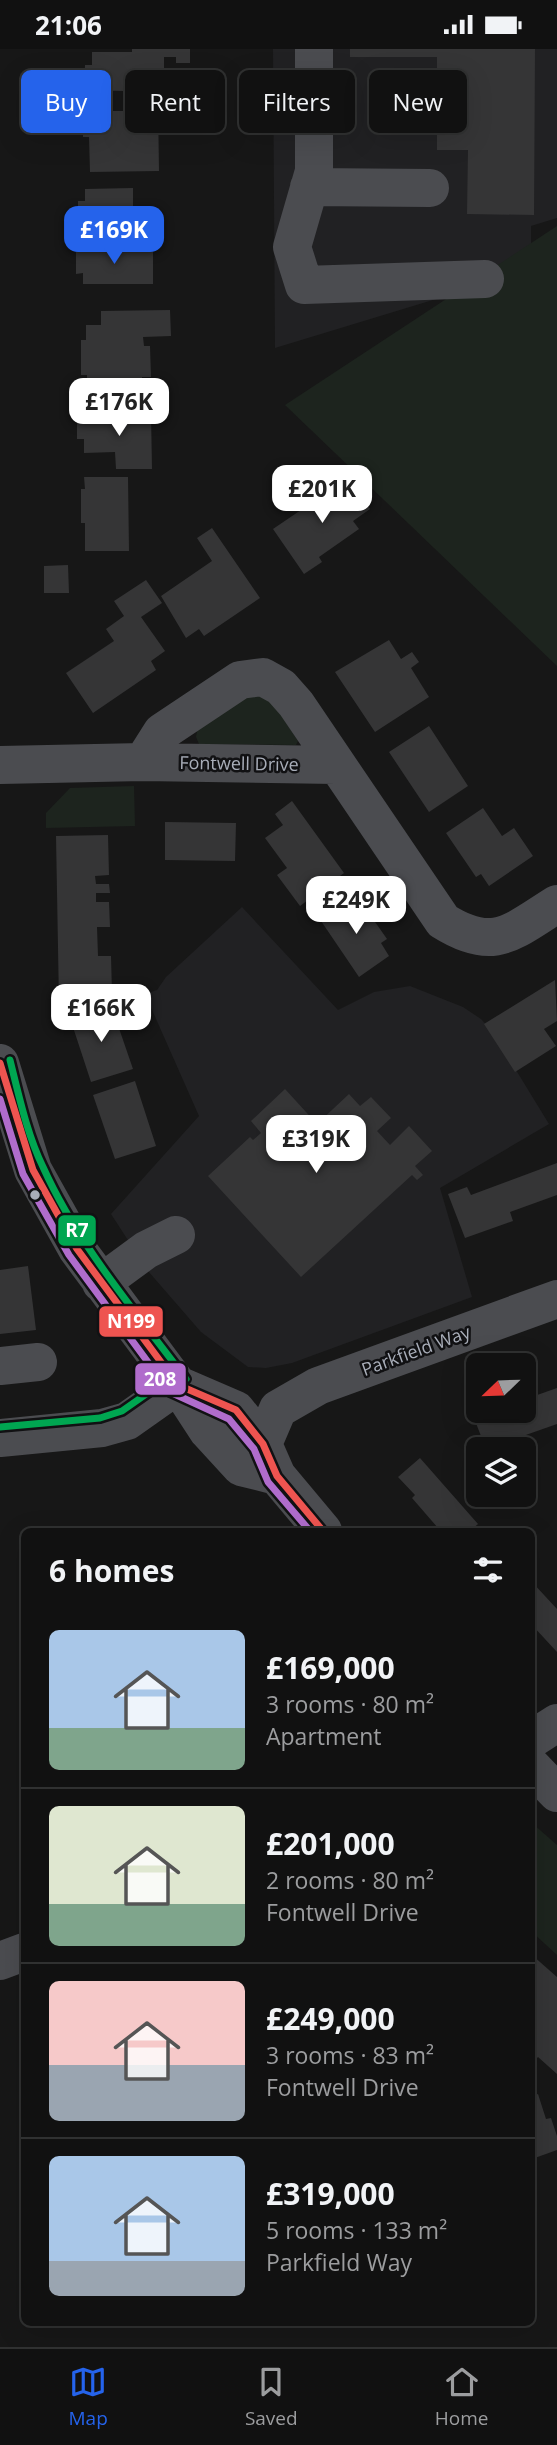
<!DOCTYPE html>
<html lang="en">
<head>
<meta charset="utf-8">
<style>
	body { margin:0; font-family:"Open Sans",sans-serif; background:#1e1f1f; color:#f1f3f6; height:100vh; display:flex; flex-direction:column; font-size:26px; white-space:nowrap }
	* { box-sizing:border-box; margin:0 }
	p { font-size:23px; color:#9c9d9f }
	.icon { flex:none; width:38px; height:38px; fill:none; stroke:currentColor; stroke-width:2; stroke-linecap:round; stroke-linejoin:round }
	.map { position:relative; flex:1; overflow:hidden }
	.drawer { position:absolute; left:21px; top:1479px; width:514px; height:798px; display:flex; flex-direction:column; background:#111; border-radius:10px; box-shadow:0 7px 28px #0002,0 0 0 2px #303131 }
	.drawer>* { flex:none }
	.top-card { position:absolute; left:21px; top:21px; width:516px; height:63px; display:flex; gap:14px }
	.needle { width:46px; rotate:247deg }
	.fabs { position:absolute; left:466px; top:1304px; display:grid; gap:14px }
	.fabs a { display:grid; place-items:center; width:70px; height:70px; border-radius:10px; background:#111; box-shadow:0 7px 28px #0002,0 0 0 2px #303131; font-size:35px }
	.price { position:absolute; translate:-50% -60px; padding:0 16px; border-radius:14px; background:#fff; color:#222; font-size:23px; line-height:46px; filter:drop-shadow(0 2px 4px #0008) }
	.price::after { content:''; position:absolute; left:50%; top:42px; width:21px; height:16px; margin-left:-10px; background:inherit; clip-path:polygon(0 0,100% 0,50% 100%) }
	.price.on { background:#2563eb; color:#fff }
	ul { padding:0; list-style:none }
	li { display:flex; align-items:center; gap:21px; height:175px; padding:0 28px }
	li+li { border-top:2px solid #303131 }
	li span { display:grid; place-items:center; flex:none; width:196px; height:140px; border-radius:10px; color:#555 }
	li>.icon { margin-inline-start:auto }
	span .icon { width:84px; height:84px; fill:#fffc; stroke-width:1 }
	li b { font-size:30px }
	h2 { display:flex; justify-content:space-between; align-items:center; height:84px; padding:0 28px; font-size:30px }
	.pill { padding:0 24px; border-radius:10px; background:#111; box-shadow:0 7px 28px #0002,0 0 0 2px #303131; font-size:24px; line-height:63px }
	.pill.on { background:#2563eb; color:#fff }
	.status { display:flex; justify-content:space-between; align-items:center; height:49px; padding:0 35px; background:#111; direction:ltr }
	.status svg { height:19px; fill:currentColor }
	.dock { display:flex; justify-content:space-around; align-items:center; height:98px; border-top:2px solid #303131; background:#111; font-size:19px; color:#9c9d9f }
	.dock a { display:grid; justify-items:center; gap:4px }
	.dock .on { color:#2563eb }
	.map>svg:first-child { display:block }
	.built { fill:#212123 }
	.green { fill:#1d241e }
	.building { fill:#353536 }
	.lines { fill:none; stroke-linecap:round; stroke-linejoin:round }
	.minor { stroke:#4b4c50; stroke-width:38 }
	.bus-1-casing { stroke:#111113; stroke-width:12 }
	.bus-2-casing { stroke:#111113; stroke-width:12 }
	.bus-3-casing { stroke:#111113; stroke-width:12 }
	.bus-1 { stroke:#ee5450; stroke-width:7 }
	.bus-2 { stroke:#b06ccc; stroke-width:7 }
	.bus-3 { stroke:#00a651; stroke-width:7 }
	.bus-dot { fill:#a8adb8; stroke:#111113; stroke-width:2.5 }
	.labels { text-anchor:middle; stroke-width:5; stroke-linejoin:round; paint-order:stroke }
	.street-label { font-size:18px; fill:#a8adb8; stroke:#111113 }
	.line-badge { stroke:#111113; stroke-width:2.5 }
	.badge-label { font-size:19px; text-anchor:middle; font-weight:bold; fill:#fff }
</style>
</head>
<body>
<div class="status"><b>21:06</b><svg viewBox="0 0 49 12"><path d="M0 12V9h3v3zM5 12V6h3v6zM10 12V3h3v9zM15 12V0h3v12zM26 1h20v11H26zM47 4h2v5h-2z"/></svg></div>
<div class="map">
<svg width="557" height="2298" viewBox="0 0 557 2298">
	<rect width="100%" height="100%" fill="#171717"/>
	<path class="built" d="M273,0H557V169L531,177V221L275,299Z
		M242,858L338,961L374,943L410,937L463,958L481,970L492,982L549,1075L440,1139L472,1248L292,1314L266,1319L248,1318L201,1283L148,1222L111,1165L199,1067L145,945L157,941L166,928Z"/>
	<path class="green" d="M557,177V617L285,356Z
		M248,644L268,645L298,692L296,696L199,695L196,688L198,677Z
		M134,737L135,777L46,779V764L70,739Z
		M532,1774L557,1796V1906L532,1883Z"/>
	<path class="building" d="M132,0H190V14H176V8H164V43L84,41L85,16H92V3H132Z
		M350,0H535L534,166L467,165L468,101H437V8H350Z
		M158,54L159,122L90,123L89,88H83V62H128V55Z
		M133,139V177L78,178V152H85V140Z
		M76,198L132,199V203H153V235H83V224L76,225Z
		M170,261L171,287L143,288L144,297H150L151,328H142L143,347L87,348V326H81V291H86V276H101V262Z
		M151,364L152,420H116L115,403L84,404V390H77V366Z
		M84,428H128L129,502H85V474H81V440H85Z
		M348,429L370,460L353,472L359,480L319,508L322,513L304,525L273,480Z
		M212,479L260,549L204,587L199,580L186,589L161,547L212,512L197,489Z
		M68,516L69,544H44V517Z
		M146,531L162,554L141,568L165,602L151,612L156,621L93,664L66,624L114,592L106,580L124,567L114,552Z
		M389,591L401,610L412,603L419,613L411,619L429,648L375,683L335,623Z
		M429,677L468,737L429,763L389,703Z
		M292,752L344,824L300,857L277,826L287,819L265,789L283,776L275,765Z
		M483,759L502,787L514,779L533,807L489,837L481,825L476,828L446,784Z
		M165,773L236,774L235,812L165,811Z
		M108,786L109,826L95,827L96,835H109L110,844H96V853H109L110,878H97L98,907H111L112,944L85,945V953L59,954L56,787Z
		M350,848L360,864L366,860L387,890L381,894L389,907L359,928L319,869Z
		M555,931L557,972L544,980L556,997L515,1023L484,975Z
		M111,956L133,1020L91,1033L70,969Z
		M135,1032L156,1097L115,1110L93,1046Z
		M285,1040L317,1075L349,1045L360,1057L371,1048L391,1069L377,1082L390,1096L409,1077L432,1102L415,1117L423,1126L417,1131L412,1126L301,1228L208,1127L250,1088L253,1091L261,1084L251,1072Z
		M557,1114V1146L510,1163L513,1172L465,1189L448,1145L467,1138L471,1146Z
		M28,1217L36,1281L0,1285V1221Z
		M557,1339V1375L486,1400L474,1369L495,1362H523V1351Z
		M420,1409L478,1475L470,1482H446L441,1477L438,1479L412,1449L415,1446L398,1428Z
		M532,1533L557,1560V1603L532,1576Z
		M532,1906L557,1928V2025L538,2008L532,2015Z
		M538,2045L546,2070L551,2069L557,2087V2101L532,2110V2047Z"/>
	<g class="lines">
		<path class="minor" d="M314,0V122L292,198L304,236L485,230
			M309,138L430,139
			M143,713L162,683L240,631L263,628L281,638L296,655L443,872C494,904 512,883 557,855
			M0,716L143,713L336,716
			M0,1014L33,1121L77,1200L178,1336L208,1382L241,1418L277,1427
			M101,1234L146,1201L176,1186
			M0,1317L38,1313
			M178,1336L236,1361L263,1395L277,1427L323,1482
			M0,1389L102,1379L127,1372L178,1336
			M263,1395L278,1360L318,1337L557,1250
			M532,1690L557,1674
			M532,1718L557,1744
			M0,1912L24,1903"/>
		<defs>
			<path id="bus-1" d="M0,1014L33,1121L77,1200L178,1336L236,1361L263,1395L277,1427L323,1482"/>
			<path id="bus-2" d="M0,1050L23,1125L69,1206L170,1343L229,1370L254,1400L268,1433L310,1482"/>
			<path id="bus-3" d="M10,1011C19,1047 27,1085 43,1118C78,1196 135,1262 186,1330
				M0,1378L100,1369L122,1362L172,1327"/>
		</defs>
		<use href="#bus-1" class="bus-1-casing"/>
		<use href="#bus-2" class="bus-2-casing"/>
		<use href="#bus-3" class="bus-3-casing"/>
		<use href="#bus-1" class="bus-1"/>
		<use href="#bus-2" class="bus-2"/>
		<use href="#bus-3" class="bus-3"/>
	</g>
	<circle class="bus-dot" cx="35" cy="1146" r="6"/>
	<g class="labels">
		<g class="street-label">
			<text transform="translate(239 715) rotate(1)" y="6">Fontwell Drive</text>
			<text transform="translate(416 1302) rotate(-20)" y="6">Parkfield Way</text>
		</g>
	</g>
	<g class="line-badge">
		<rect x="57" y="1165" width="40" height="33" rx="7" fill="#00a651"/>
		<rect x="98" y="1256" width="66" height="33" rx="7" fill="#ee5450"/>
		<rect x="134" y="1313" width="53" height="34" rx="7" fill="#b06ccc"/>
	</g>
	<g class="badge-label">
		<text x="77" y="1188">R7</text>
		<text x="131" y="1279">N199</text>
		<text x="160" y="1337">208</text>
	</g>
</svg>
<div class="fabs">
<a><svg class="needle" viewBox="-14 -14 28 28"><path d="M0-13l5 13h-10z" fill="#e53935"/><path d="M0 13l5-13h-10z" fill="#9c9d9f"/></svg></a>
<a><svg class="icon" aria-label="layers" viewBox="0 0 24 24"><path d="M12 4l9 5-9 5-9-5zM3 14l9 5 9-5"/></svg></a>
</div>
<b class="price on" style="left:114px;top:217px">£169K</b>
<b class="price" style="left:119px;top:389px">£176K</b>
<b class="price" style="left:322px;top:476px">£201K</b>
<b class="price" style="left:356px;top:887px">£249K</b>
<b class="price" style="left:101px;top:995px">£166K</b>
<b class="price" style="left:316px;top:1126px">£319K</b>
<div class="top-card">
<a class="pill on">Buy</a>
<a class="pill">Rent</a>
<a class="pill">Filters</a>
<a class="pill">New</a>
</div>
<section class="drawer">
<h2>6 homes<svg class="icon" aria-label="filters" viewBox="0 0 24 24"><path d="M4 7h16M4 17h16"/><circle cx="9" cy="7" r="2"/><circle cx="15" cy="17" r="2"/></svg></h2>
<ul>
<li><span style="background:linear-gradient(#a9c7e8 70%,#7fa58c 0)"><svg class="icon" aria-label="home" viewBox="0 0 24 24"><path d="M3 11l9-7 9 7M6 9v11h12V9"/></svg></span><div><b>£169,000</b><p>3 rooms · 80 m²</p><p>Apartment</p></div></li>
<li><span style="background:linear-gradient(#dfe7d0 70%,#7fa58c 0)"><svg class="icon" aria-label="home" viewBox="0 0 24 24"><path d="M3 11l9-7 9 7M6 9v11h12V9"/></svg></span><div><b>£201,000</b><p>2 rooms · 80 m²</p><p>Fontwell Drive</p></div></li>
<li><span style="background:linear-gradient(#f6c9c9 60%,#9aa5b1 0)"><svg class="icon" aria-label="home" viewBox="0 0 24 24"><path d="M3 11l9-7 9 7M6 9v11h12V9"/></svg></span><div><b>£249,000</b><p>3 rooms · 83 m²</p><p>Fontwell Drive</p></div></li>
<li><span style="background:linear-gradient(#a9c7e8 75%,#9aa5b1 0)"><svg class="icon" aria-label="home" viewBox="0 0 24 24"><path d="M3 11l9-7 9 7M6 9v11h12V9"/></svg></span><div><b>£319,000</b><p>5 rooms · 133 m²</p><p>Parkfield Way</p></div></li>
</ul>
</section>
</div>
<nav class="dock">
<a class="on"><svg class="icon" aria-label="map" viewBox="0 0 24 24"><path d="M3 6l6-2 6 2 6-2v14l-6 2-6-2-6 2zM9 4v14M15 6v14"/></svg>Map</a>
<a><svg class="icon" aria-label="saved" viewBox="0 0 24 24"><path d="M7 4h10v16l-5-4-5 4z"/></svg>Saved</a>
<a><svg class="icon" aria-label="home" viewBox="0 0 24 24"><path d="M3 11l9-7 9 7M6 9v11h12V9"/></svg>Home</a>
</nav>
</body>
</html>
